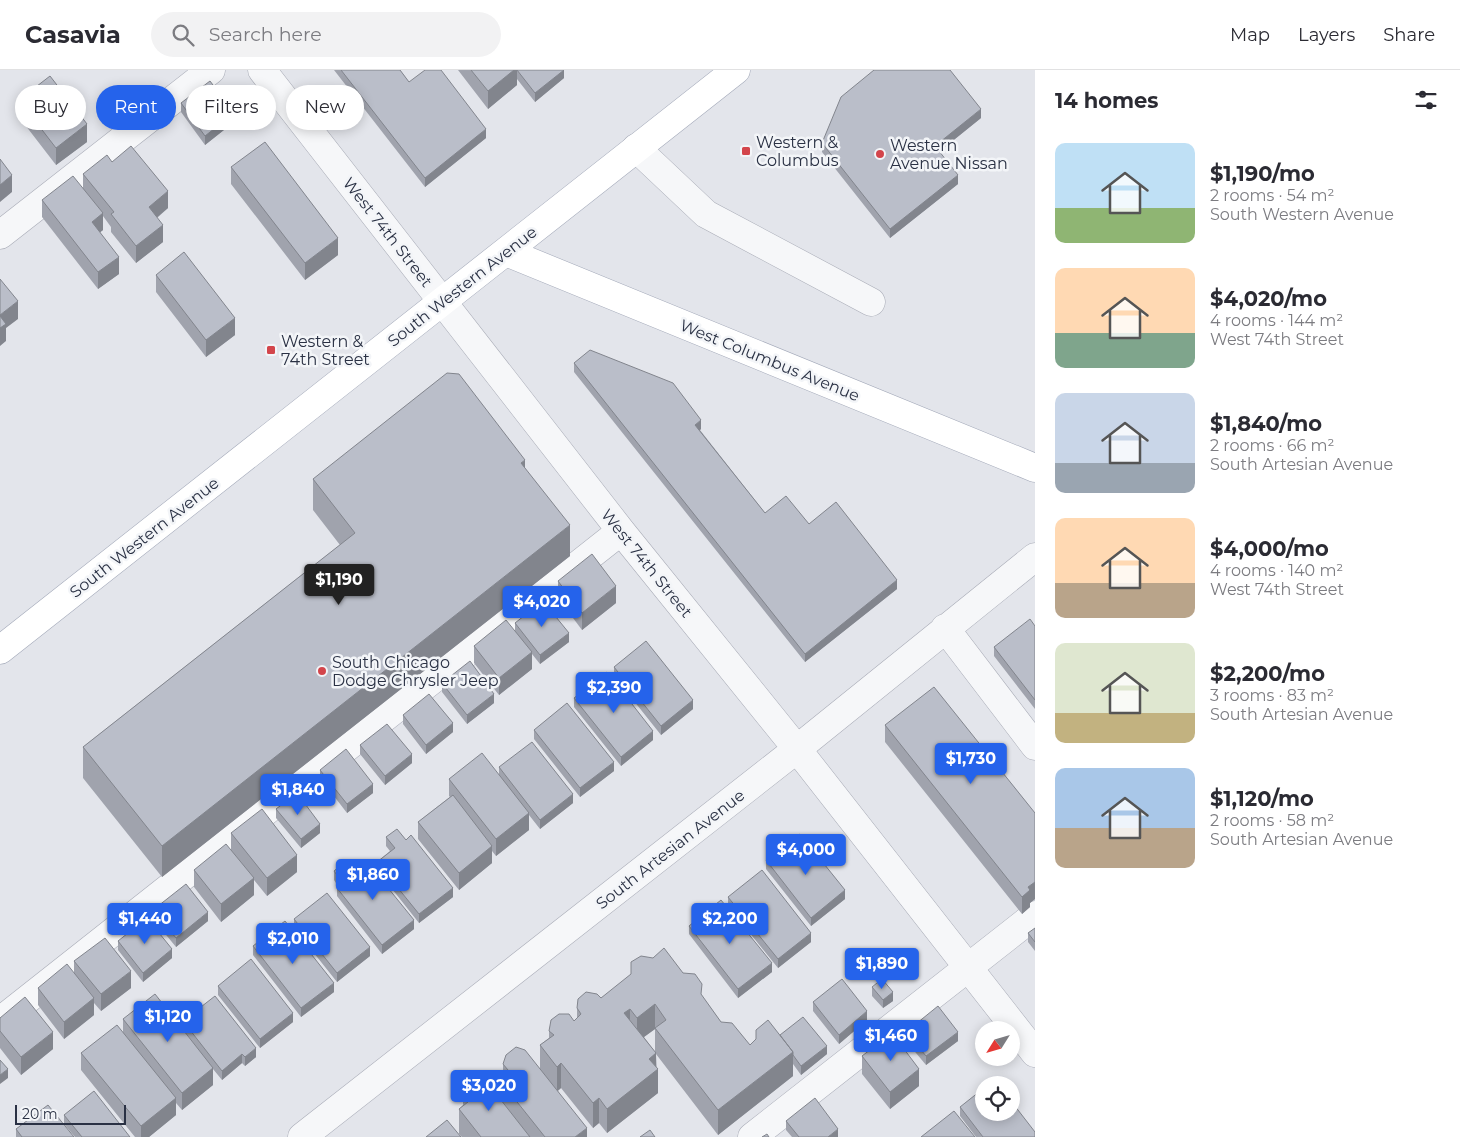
<!DOCTYPE html>
<html lang="en">
<head>
<meta charset="utf-8">
<style>
	body { margin:0; font-family:Montserrat,sans-serif; background:#f2f2f3; color:#2b2b33; height:100vh; display:flex; flex-direction:column; font-size:19px; white-space:nowrap }
	* { box-sizing:border-box; margin:0 }
	p { font-size:16px; color:#7c7c81 }
	.icon { flex:none; width:28px; height:28px; fill:none; stroke:currentColor; stroke-width:2; stroke-linecap:round; stroke-linejoin:round }
	.map { position:relative; flex:1; overflow:hidden }
	.drawer { display:flex; flex-direction:column; background:#fff; width:425px }
	.drawer>* { flex:none }
	.guide { position:absolute; left:15px; top:15px; width:475px; height:45px; display:flex; gap:10px }
	.needle { width:32px; rotate:233deg }
	.buttons { position:absolute; left:975px; top:951px; display:grid; gap:10px }
	.buttons a { display:grid; place-items:center; width:45px; height:45px; border-radius:50%; background:#fff; box-shadow:0 2px 12px #0003; font-size:25px }
	.scale { position:absolute; left:15px; bottom:12px; width:111px; box-sizing:border-box; padding-left:5px; border:2px solid #2a3144; border-top:0; font-size:14px; line-height:18px; white-space:nowrap; color:#2a3144; -webkit-text-stroke:4px #f3f5f8; paint-order:stroke }
	.price { position:absolute; translate:-50% -42px; padding:0 11px; border-radius:5px; background:#2563eb; color:#fff; font-size:16px; line-height:32px; filter:drop-shadow(0 1px 2px #0008) }
	.price::after { content:''; position:absolute; left:50%; top:30px; width:15px; height:11px; margin-left:-8px; background:inherit; clip-path:polygon(0 0,100% 0,50% 100%) }
	.price.current { background:#222; color:#fff }
	ul { padding:0; list-style:none }
	li { display:flex; align-items:center; gap:15px; height:125px; padding:0 20px }
	li span { display:grid; place-items:center; flex:none; width:140px; height:100px; border-radius:10px; color:#555 }
	li>.icon { margin-inline-start:auto }
	span .icon { width:60px; height:60px; fill:#fffc; stroke-width:1 }
	li b { font-size:21px }
	h2 { display:flex; justify-content:space-between; align-items:center; height:60px; padding:0 20px; font-size:21px }
	.pill { padding:0 18px; border-radius:22px; background:#fff; box-shadow:0 2px 12px #0003; font-size:18px; line-height:45px }
	.pill.current { background:#2563eb; color:#fff }
	header { display:flex; align-items:center; gap:30px; box-sizing:border-box; height:70px; padding:0 25px; background:#fff; border-bottom:1px solid #e1e1e2 }
	header strong { font-size:24px }
	nav { display:flex; gap:28px; margin-inline-start:auto; font-size:18px }
	.search { width:350px; height:45px; background:#f2f2f3; display:flex; align-items:center; gap:12px; box-sizing:border-box; padding:0 18px; border-radius:28px; color:#7c7c81; font-size:19px }
	main { display:flex; flex:1; min-height:0 }
	.map>svg:first-child { display:block }
	.lines { fill:none; stroke-linecap:round; stroke-linejoin:round }
	.minor-casing { stroke:#a8abb6; stroke-width:29 }
	.major-casing { stroke:#a2a8b8; stroke-width:29 }
	.minor { stroke:#f6f7f9; stroke-width:28 }
	.major { stroke:#fff; stroke-width:28 }
	.wall { fill:#a0a3ad; fill-rule:evenodd }
	.shaded-wall { fill:#82858d }
	.building { fill:#babec9; stroke:#82858d }
	.poi-dot { fill:#d3454b; stroke:#f3f5f8; stroke-width:2 }
	.labels { text-anchor:middle; stroke-width:5; stroke-linejoin:round; paint-order:stroke }
	.poi-label { font-size:16px; fill:#2a3144; stroke:#f3f5f8; text-anchor:start }
	.street-label { font-size:16px; fill:#2a3144; stroke:#f3f5f8 }
</style>
</head>
<body>
<header>
<strong>Casavia</strong>
<div class="search"><svg class="icon" aria-label="search" viewBox="0 0 24 24"><circle cx="10" cy="10" r="6"/><path d="M15 15l6 6"/></svg>Search here</div>
<nav><a>Map</a><a>Layers</a><a>Share</a></nav>
</header>
<main>
<div class="map">
<svg width="1035" height="1067" viewBox="0 0 1035 1067">
	<rect width="100%" height="100%" fill="#e3e5eb"/>
	<g class="lines">
		<defs>
			<path id="minor" d="M262,0L621,461L797,679L1035,983
				M636,78L706,144L871,232
				M0,165L211,0
				M945,558L1035,676
				M0,951L621,461
				M302,1067L797,679L1035,487
				M752,1067L1035,845"/>
			<path id="major" d="M506,182L1035,398
				M0,580L736,0"/>
		</defs>
		<use href="#minor" class="minor-casing"/>
		<use href="#major" class="major-casing"/>
		<use href="#minor" class="minor"/>
		<use href="#major" class="major"/>
	</g>
	<path class="wall" d="M334,0H400L409,12L486,68L425,117Z
		M458,0H564V8L535,32L517,9V15L488,39Z
		M19,30L87,72L56,95L19,47Z
		M181,33L234,52L205,75L181,42Z
		M981,48L939,82L958,114L890,168L822,82V73Z
		M112,92L168,138L157,148L163,172L136,193L111,162V157L103,146V160L100,162L119,204L98,219L42,147V130L83,118V104Z
		M231,97L338,185L305,210L231,114Z
		M156,205L235,265L206,287L156,222Z
		M574,293L701,359L700,360L765,443L809,454L897,519L805,592L574,302Z
		M525,398L570,486L162,807L83,708V677L340,475L313,440V409Z
		M558,511L616,533L582,560L558,528Z
		M515,553L569,572L540,594L532,584V599L499,625L474,593V576L515,561Z
		M1035,556V639L994,586V577Z
		M614,597L693,639L661,665L614,606Z
		M442,613L494,633L467,654L442,622Z
		M574,628L653,670L621,696L574,637Z
		M403,645L453,662L426,684L403,654Z
		M885,655L1035,743V829L1030,833V837L1022,844L885,672Z
		M534,660L614,701L580,727L534,669Z
		M360,675L412,693L385,715L360,684Z
		M499,697L573,733L540,759L529,745V760L496,786L492,781V793L459,820L418,769V752L450,727L449,726V709L499,704Z
		M320,700L373,723L347,743L320,708Z
		M276,739L320,763L301,778L276,748Z
		M231,763L297,802L267,826L254,810V825L221,852L194,817V800L231,780Z
		M386,767L406,770L453,827L419,853L377,800V792L390,781L386,776Z
		M766,790L845,829L811,856L766,799Z
		M334,801H355L414,859L382,884L337,826V818L338,816L334,810Z
		M728,827L811,872L778,898L728,836Z
		M153,840L208,851L176,877L153,849Z
		M294,849L370,886L337,912L294,858Z
		M689,856L772,902L738,928L689,864Z
		M1035,858V881L1028,872V863Z
		M118,871L172,888L143,912L118,880Z
		M253,876L334,922L301,947L253,885Z
		M74,891L131,918L101,941L94,933V945L64,969L38,935V918L74,903Z
		M683,903L702,926L721,952L750,975L780,965L827,984L801,1005L793,994V1006L718,1065L656,984L658,1023L607,1063L599,1053L593,1058L561,1018L558,1021L575,1067H462L459,1064V1039L463,1035V1026L498,1027V1008L503,1004V994L540,998V975L549,968V961L574,951L577,949V938L601,928ZM655,959V982L644,967Z
		M218,916L293,952L260,978L218,925Z
		M872,917L893,931L883,938L872,926Z
		M813,932L867,950L839,974L813,941Z
		M123,949L183,959V951L256,987L245,996L242,993L222,1010L213,999V1015L182,1040L176,1033V1045L149,1067H135L81,1000V983L123,962Z
		M0,961L53,979L21,1005L0,978Z
		M906,962L958,971L926,995L906,971Z
		M862,986L919,1016L890,1039L862,1004Z
		M960,1037L1035,1067H976L960,1046Z
		M64,1045L130,1067H75L64,1054Z
		M786,1051L838,1067H792L786,1060Z
		M16,1059L74,1067H16Z"/>
	<path class="shaded-wall" d="M514,0H517V15L488,39V21Z
		M564,0V8L535,32V23Z
		M981,39V48L935,85V76Z
		M234,43V52L205,75V66Z
		M87,54V72L56,95V78Z
		M486,59V68L425,117V108Z
		M12,105V122L0,132V115Z
		M958,105V114L890,168V159Z
		M168,121V138L149,154V137Z
		M103,143V160L92,169V152Z
		M163,155V172L136,193V176Z
		M338,168V185L305,210V193Z
		M119,187V204L98,219V202Z
		M18,231V249L6,258V271L0,276V245Z
		M235,248V265L206,287V270Z
		M701,350V359L695,364V355Z
		M525,390V421L521,393Z
		M570,455V486L162,807V776Z
		M897,510V519L805,592V584Z
		M616,516V533L582,560V543Z
		M569,563V572L540,594V585Z
		M532,582V599L499,625V608Z
		M494,624V633L467,654V645Z
		M693,630V639L661,665V656Z
		M453,653V662L426,684V675Z
		M653,661V670L621,696V687Z
		M412,684V693L385,715V706Z
		M614,692V701L580,727V718Z
		M373,714V723L347,743V734Z
		M573,724V733L540,759V750Z
		M529,743V760L496,786V769Z
		M320,754V763L301,778V769Z
		M492,776V793L459,820V803Z
		M297,785V802L267,826V808Z
		M254,808V825L221,852V834Z
		M1035,812V829L1030,833V837L1022,844V827L1028,817Z
		M453,818V827L419,853V844Z
		M845,820V829L811,856V848Z
		M208,842V851L176,877V868Z
		M414,850V859L382,884V875Z
		M811,863V872L778,898V889Z
		M370,877V886L337,912V903Z
		M172,879V888L143,912V903Z
		M772,893V902L738,928V919Z
		M131,901V918L101,941V924Z
		M334,913V922L301,947V938Z
		M893,922V931L883,938V930Z
		M94,928V945L64,969V952Z
		M655,934V959L637,972V948Z
		M630,939V963L624,943Z
		M867,941V950L839,974V965Z
		M293,943V952L260,978V969Z
		M53,962V979L21,1005V987Z
		M958,962V971L926,995V986Z
		M827,976V984L801,1005V996Z
		M256,978V987L245,996V987Z
		M793,982V1006L718,1065V1040Z
		M656,983V1000L658,999V1023L607,1063V1039L649,989Z
		M242,984V993L222,1010V1001Z
		M561,993V1018L557,1021V997Z
		M213,998V1015L182,1040V1023Z
		M8,999V1008L0,1014V1005Z
		M919,999V1016L890,1039V1022Z
		M176,1028V1045L149,1067H141V1056Z
		M599,1028V1053L593,1058V1033Z
		M587,1058V1067H575Z
		M838,1059V1067H828Z"/>
	<path class="building" d="M341,0H400L409,12L425,0H441L486,59L425,108Z
		M471,0H514L488,21Z
		M517,0H564L535,23Z
		M874,0H950L981,39L935,76L958,105L890,159L822,73L841,27Z
		M50,6L87,54L56,78L19,30Z
		M210,11L234,43L205,66L181,33Z
		M265,72L338,168L305,193L231,97Z
		M131,76L168,121L149,137L163,155L136,176L111,144L114,142L83,104L107,85L112,92Z
		M0,89L12,105L0,115Z
		M73,106L103,143L92,152L119,187L98,202L42,130Z
		M184,182L235,248L206,270L156,205Z
		M0,209L18,231L0,245Z
		M0,246L6,254L0,258Z
		M590,280L673,313L701,350L695,355L765,443L786,426L809,454L836,432L897,510L805,584L574,293Z
		M447,303L459,304L525,390L521,393L570,455L162,776L83,677L355,463L313,409Z
		M592,484L616,516L582,543L558,511Z
		M543,531L569,563L540,585L515,553Z
		M1030,549L1035,556V630L994,577Z
		M506,550L532,582L499,608L474,576Z
		M646,571L693,630L661,656L614,597Z
		M470,591L494,624L467,645L442,613Z
		M607,602L653,661L621,687L574,628Z
		M934,617L1035,743V812L1028,817L1030,820L1022,827L885,655Z
		M429,624L453,653L426,675L403,645Z
		M567,633L614,692L580,718L534,660Z
		M387,654L412,684L385,706L360,675Z
		M532,672L573,724L540,750L499,697Z
		M346,679L373,714L347,734L320,700Z
		M482,683L529,743L496,769L449,709Z
		M297,723L320,754L301,769L276,739Z
		M453,725L492,776L459,803L418,752Z
		M262,739L297,785L267,808L231,763Z
		M397,759L406,770L411,765L453,818L419,844L377,792L395,778L386,767Z
		M800,764L845,820L811,848L766,790Z
		M226,774L254,808L221,834L194,800Z
		M347,790L355,801L367,792L414,850L382,875L337,818L342,812L334,801Z
		M762,800L811,863L778,889L728,827Z
		M186,814L208,842L176,868L153,840Z
		M327,823L370,877L337,903L294,849Z
		M721,830L772,893L738,919L689,856Z
		M147,848L172,879L143,903L118,871Z
		M285,851L334,913L301,938L253,876Z
		M1035,858V872L1028,863Z
		M105,868L131,901L101,924L74,891Z
		M664,878L683,903L695,904L702,914L701,924L721,952L732,953L750,975L756,969V960L768,950L793,982L718,1040L655,958L666,950L655,934L637,948L630,939L624,943L656,983L649,989L658,999L607,1039L599,1028L593,1033L561,993L557,997L540,975L554,965L549,961L551,950L559,944H569L574,951L581,944L577,938L578,929L586,922L597,924L601,928L631,904V892L641,886L653,888Z
		M251,889L293,943L260,969L218,916Z
		M67,894L94,928L64,952L38,918Z
		M842,909L867,941L839,965L813,932Z
		M882,909L893,922L883,930L872,917Z
		M155,924L213,998L182,1023L123,949Z
		M215,926L256,978L245,987L242,984L222,1001L183,951Z
		M25,927L53,962L21,987L0,961V948Z
		M938,936L958,962L926,986L906,962Z
		M803,947L827,976L801,996L793,985V982L780,965Z
		M117,955L176,1028L141,1056L81,983Z
		M892,963L919,999L890,1022L862,986Z
		M516,977L525,980L587,1058L575,1067H545L498,1008L508,1000L503,994L506,985Z
		M0,990L8,999L0,1005Z
		M476,1008L486,1011L530,1067H481L459,1039L468,1032L463,1026L465,1017Z
		M995,1009L999,1015H987Z
		M984,1018V1042H1011V1031L1035,1062V1067H983L960,1037Z
		M94,1021L130,1067H82L64,1045Z
		M815,1028L838,1059L828,1067H799L786,1051Z
		M48,1035L74,1067H22L16,1059Z
		M954,1041L975,1067H921Z
		M447,1050L461,1067H426Z
		M650,1060L655,1067H640Z
		M767,1064L769,1067H762Z"/>
	<g class="poi-dot">
		<rect x="741" y="76" width="10" height="10" rx="2.5"/>
		<circle cx="880" cy="84" r="5"/>
		<rect x="266" y="275" width="10" height="10" rx="2.5"/>
		<circle cx="322" cy="601" r="5"/>
	</g>
	<g class="labels">
		<g class="poi-label">
			<text x="756" y="78">Western &amp;<tspan x="756" dy="18">Columbus</tspan></text>
			<text x="890" y="81">Western<tspan x="890" dy="18">Avenue Nissan</tspan></text>
			<text x="281" y="277">Western &amp;<tspan x="281" dy="18">74th Street</tspan></text>
			<text x="332" y="598">South Chicago<tspan x="332" dy="18">Dodge Chrysler Jeep</tspan></text>
		</g>
		<g class="street-label">
			<text transform="translate(388 162) rotate(52)" y="6">West 74th Street</text>
			<text transform="translate(462 216) rotate(-38)" y="6">South Western Avenue</text>
			<text transform="translate(770 290) rotate(22)" y="6">West Columbus Avenue</text>
			<text transform="translate(144 467) rotate(-38)" y="6">South Western Avenue</text>
			<text transform="translate(647 493) rotate(51)" y="6">West 74th Street</text>
			<text transform="translate(670 779) rotate(-38)" y="6">South Artesian Avenue</text>
		</g>
	</g>
</svg>
<div class="buttons">
<a><svg class="needle" viewBox="-14 -14 28 28"><path d="M0-13l5 13h-10z" fill="#e53935"/><path d="M0 13l5-13h-10z" fill="#7c7c81"/></svg></a>
<a><svg class="icon" aria-label="locate" viewBox="0 0 24 24"><circle cx="12" cy="12" r="6"/><path d="M12 2v4M12 18v4M2 12h4M18 12h4"/></svg></a>
</div>
<div class="scale">20 m</div>
<b class="price current" style="left:339px;top:536px">$1,190</b>
<b class="price" style="left:542px;top:558px">$4,020</b>
<b class="price" style="left:614px;top:644px">$2,390</b>
<b class="price" style="left:971px;top:715px">$1,730</b>
<b class="price" style="left:298px;top:746px">$1,840</b>
<b class="price" style="left:806px;top:806px">$4,000</b>
<b class="price" style="left:373px;top:831px">$1,860</b>
<b class="price" style="left:145px;top:875px">$1,440</b>
<b class="price" style="left:730px;top:875px">$2,200</b>
<b class="price" style="left:293px;top:895px">$2,010</b>
<b class="price" style="left:882px;top:920px">$1,890</b>
<b class="price" style="left:168px;top:973px">$1,120</b>
<b class="price" style="left:891px;top:992px">$1,460</b>
<b class="price" style="left:489px;top:1042px">$3,020</b>
<div class="guide">
<a class="pill">Buy</a>
<a class="pill current">Rent</a>
<a class="pill">Filters</a>
<a class="pill">New</a>
</div>
</div>
<section class="drawer">
<h2>14 homes<svg class="icon" aria-label="filters" viewBox="0 0 24 24"><path d="M4 7h16M4 17h16"/><circle cx="9" cy="7" r="2"/><circle cx="15" cy="17" r="2"/></svg></h2>
<ul>
<li><span style="background:linear-gradient(#bfe0f5 65%,#8fb573 0)"><svg class="icon" aria-label="home" viewBox="0 0 24 24"><path d="M3 11l9-7 9 7M6 9v11h12V9"/></svg></span><div><b>$1,190/mo</b><p>2 rooms · 54 m²</p><p>South Western Avenue</p></div></li>
<li><span style="background:linear-gradient(#ffd9b3 65%,#7fa58c 0)"><svg class="icon" aria-label="home" viewBox="0 0 24 24"><path d="M3 11l9-7 9 7M6 9v11h12V9"/></svg></span><div><b>$4,020/mo</b><p>4 rooms · 144 m²</p><p>West 74th Street</p></div></li>
<li><span style="background:linear-gradient(#c9d6e8 70%,#9aa5b1 0)"><svg class="icon" aria-label="home" viewBox="0 0 24 24"><path d="M3 11l9-7 9 7M6 9v11h12V9"/></svg></span><div><b>$1,840/mo</b><p>2 rooms · 66 m²</p><p>South Artesian Avenue</p></div></li>
<li><span style="background:linear-gradient(#ffd9b3 65%,#b9a48a 0)"><svg class="icon" aria-label="home" viewBox="0 0 24 24"><path d="M3 11l9-7 9 7M6 9v11h12V9"/></svg></span><div><b>$4,000/mo</b><p>4 rooms · 140 m²</p><p>West 74th Street</p></div></li>
<li><span style="background:linear-gradient(#dfe7d0 70%,#c2b280 0)"><svg class="icon" aria-label="home" viewBox="0 0 24 24"><path d="M3 11l9-7 9 7M6 9v11h12V9"/></svg></span><div><b>$2,200/mo</b><p>3 rooms · 83 m²</p><p>South Artesian Avenue</p></div></li>
<li><span style="background:linear-gradient(#a9c7e8 60%,#b9a48a 0)"><svg class="icon" aria-label="home" viewBox="0 0 24 24"><path d="M3 11l9-7 9 7M6 9v11h12V9"/></svg></span><div><b>$1,120/mo</b><p>2 rooms · 58 m²</p><p>South Artesian Avenue</p></div></li>
</ul>
</section>
</main>
</body>
</html>
